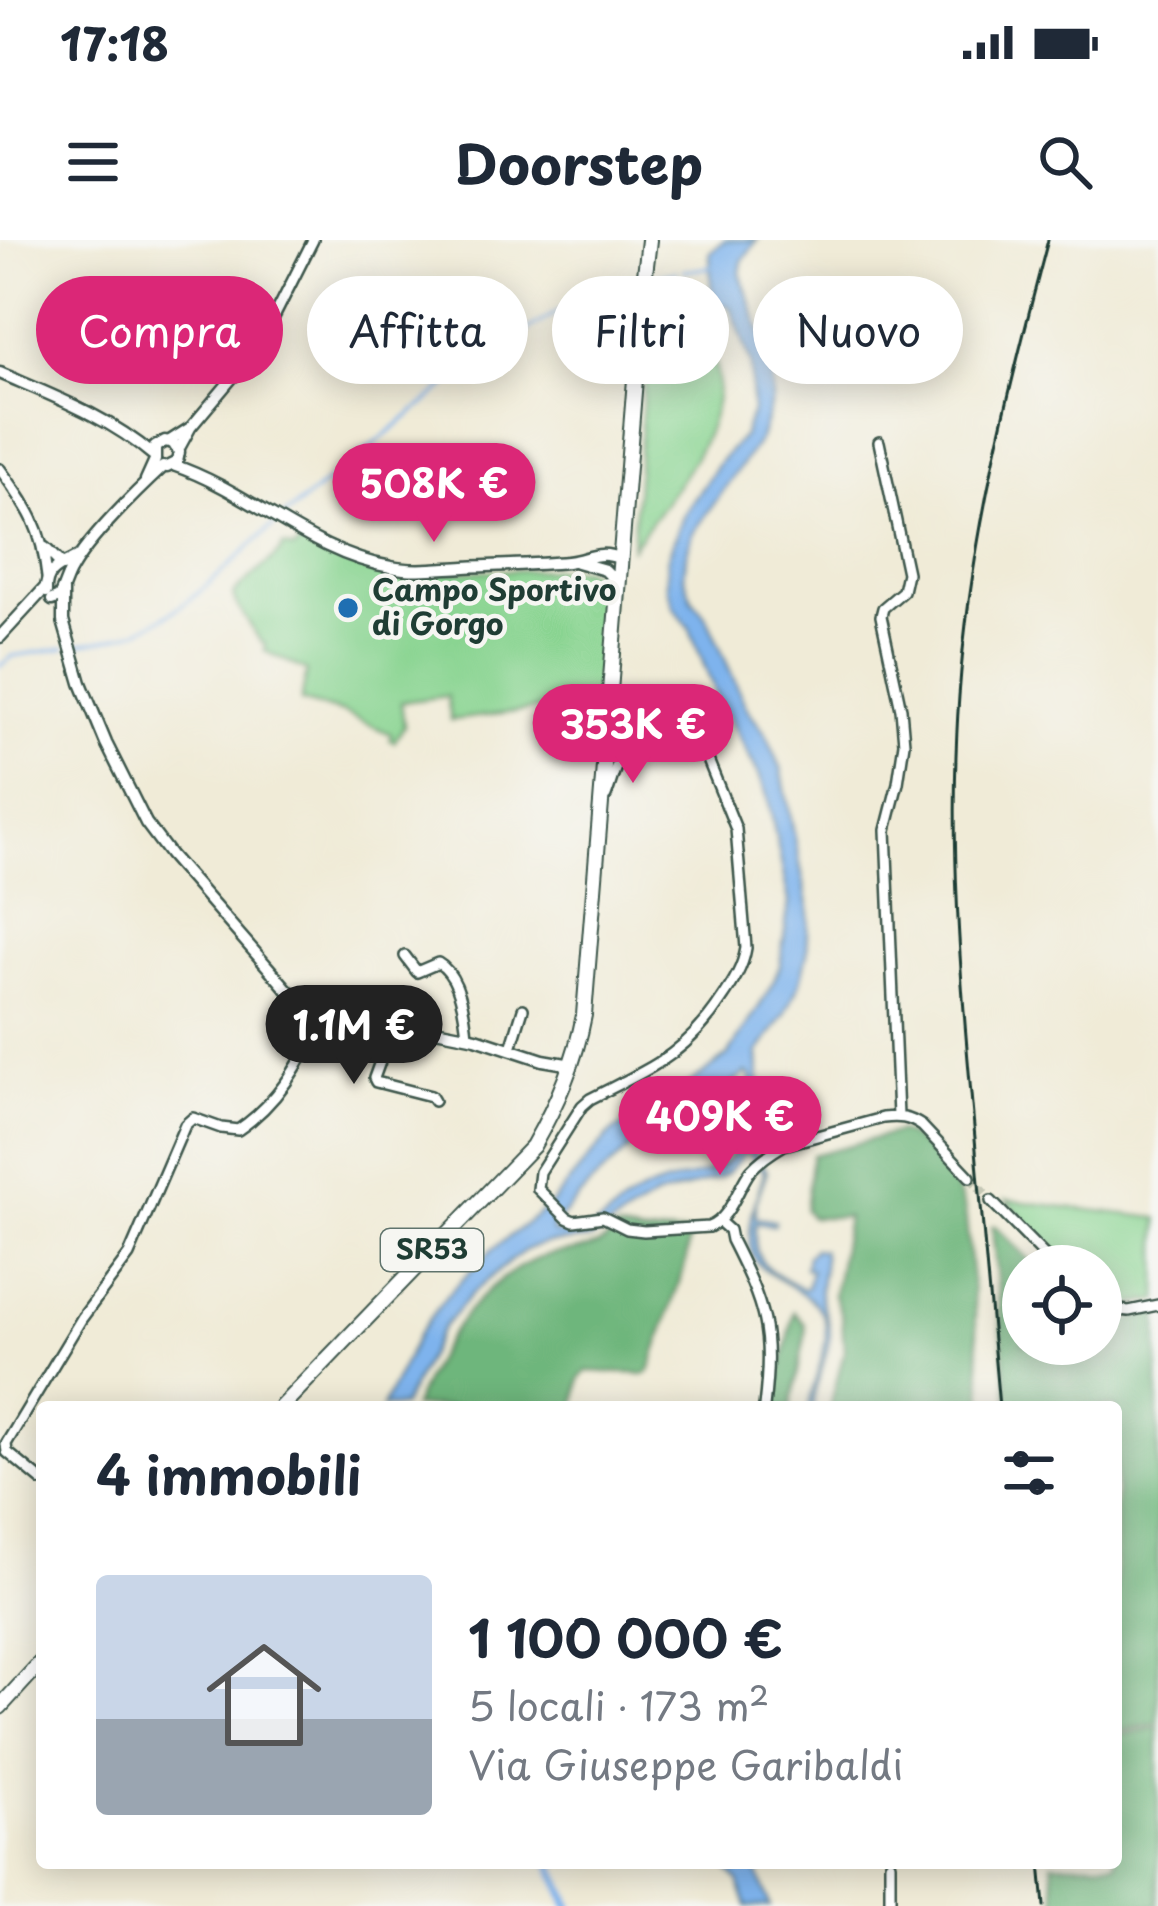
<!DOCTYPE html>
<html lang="it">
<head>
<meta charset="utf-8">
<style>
	body { margin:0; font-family:"Playpen Sans",sans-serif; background:#f2f2f3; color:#1f2937; height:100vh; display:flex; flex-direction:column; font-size:45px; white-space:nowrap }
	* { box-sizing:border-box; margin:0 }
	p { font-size:39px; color:#747a83 }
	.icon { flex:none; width:66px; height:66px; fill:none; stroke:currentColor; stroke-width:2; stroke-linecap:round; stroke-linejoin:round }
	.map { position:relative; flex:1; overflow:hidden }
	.panel { position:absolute; left:36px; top:1161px; width:1086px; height:468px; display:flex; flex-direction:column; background:#fff; border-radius:12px; box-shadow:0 6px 30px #0003 }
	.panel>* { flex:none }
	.banner { position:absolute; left:36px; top:36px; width:1086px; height:108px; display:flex; gap:24px }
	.fabs { position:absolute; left:1002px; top:1005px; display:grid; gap:24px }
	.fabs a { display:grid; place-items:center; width:120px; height:120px; border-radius:50%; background:#fff; box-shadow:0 6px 30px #0003; font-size:60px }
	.price { position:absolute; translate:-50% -102px; padding:0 27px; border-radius:42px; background:#db2777; color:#fff; font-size:39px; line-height:78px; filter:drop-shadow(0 3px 6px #0008) }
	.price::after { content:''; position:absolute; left:50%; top:72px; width:36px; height:27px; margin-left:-18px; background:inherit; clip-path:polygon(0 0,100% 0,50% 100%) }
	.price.active { background:#222; color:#fff }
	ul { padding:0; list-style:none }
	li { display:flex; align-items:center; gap:36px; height:300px; padding:0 60px }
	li+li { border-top:3px solid #e0e1e3 }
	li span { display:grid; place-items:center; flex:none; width:336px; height:240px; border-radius:12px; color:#555 }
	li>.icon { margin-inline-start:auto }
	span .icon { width:144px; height:144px; fill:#fffc; stroke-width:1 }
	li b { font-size:51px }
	h2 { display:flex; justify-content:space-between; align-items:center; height:144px; padding:0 60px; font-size:51px }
	.chip { padding:0 42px; border-radius:54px; background:#fff; box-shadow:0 6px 30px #0003; font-size:42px; line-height:108px }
	.chip.active { background:#db2777; color:#fff }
	.status { display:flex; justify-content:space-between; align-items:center; height:84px; padding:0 60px; background:#fff; direction:ltr }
	.status svg { height:33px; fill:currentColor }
	header { display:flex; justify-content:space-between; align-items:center; height:156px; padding:0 60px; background:#fff; font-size:54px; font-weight:700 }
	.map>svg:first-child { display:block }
	.green { fill:#89d491; stroke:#548862; stroke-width:3 }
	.forest { fill:#6eb67b; stroke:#467a58; stroke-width:3 }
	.water { fill:#7eb3ed; stroke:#4e7890; stroke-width:3; fill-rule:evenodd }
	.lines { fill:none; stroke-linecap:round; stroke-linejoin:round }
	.stream { stroke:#7eb3ed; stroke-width:3 }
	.canal { stroke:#7eb3ed; stroke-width:9 }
	.minor-tunnel { stroke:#c6c8b6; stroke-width:9; stroke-dasharray:9 4.5; stroke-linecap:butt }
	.minor-casing { stroke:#3e574c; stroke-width:14 }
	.tertiary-casing { stroke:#3e574c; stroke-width:15 }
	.primary-casing { stroke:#3e574c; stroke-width:18 }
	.minor { stroke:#fff; stroke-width:9 }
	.tertiary { stroke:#fff; stroke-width:10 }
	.primary { stroke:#fff; stroke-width:14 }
	.rail { stroke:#1f3d34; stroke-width:3 }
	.poi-dot { fill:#1f6fb2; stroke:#f6f6f2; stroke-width:4.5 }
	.labels { text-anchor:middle; stroke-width:9; stroke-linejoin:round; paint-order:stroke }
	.shield { fill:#f6f6f2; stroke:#60746d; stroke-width:3 }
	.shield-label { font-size:27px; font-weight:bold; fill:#1f3d34 }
	.poi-label { font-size:30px; font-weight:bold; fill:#1f3d34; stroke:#f6f6f2; text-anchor:start }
</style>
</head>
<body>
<div class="status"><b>17:18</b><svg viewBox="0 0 49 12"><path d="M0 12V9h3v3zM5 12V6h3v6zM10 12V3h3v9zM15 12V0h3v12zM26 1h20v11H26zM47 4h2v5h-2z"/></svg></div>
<header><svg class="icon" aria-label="menu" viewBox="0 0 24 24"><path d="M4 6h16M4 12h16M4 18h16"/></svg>Doorstep<svg class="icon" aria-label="search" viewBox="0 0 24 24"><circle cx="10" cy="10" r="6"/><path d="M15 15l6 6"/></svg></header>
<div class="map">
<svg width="1158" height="1666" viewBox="0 0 1158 1666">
	<rect width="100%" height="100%" fill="#f6f6f2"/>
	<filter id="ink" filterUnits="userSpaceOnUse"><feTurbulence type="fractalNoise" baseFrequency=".00833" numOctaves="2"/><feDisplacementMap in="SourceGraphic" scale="24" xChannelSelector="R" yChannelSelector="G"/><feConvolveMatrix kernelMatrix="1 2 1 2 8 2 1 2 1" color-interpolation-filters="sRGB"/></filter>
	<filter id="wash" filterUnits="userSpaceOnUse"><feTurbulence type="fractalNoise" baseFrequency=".004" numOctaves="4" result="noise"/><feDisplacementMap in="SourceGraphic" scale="48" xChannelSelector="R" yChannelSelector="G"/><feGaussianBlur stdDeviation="2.7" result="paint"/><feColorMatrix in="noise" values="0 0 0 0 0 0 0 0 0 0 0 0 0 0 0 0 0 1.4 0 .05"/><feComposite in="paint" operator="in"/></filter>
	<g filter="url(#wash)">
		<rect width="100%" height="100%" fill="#f0ebd7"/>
		<path class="green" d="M700,89C707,103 714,117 717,133C726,191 665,262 632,307L647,107L670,114H686L695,105Z
			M304,300L355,323L399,333L583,329C595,337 605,335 608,352L599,462L451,480L447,456L401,462L404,486L394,502L390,500L391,494L343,473L301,461L307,431L265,411V404L261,402L235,362L233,354L281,311L283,306L294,309Z
			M1007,960L1158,978V1060L1122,1066L1101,1063V1026H1064Z"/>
		<path class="forest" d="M899,892C929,903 955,939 965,969L984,1167H830L844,1112L842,1077L834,1055L847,977H811L805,970L812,915Z
			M995,986L1036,1026H1023V1104H1101V1079L1126,1080L1158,1073V1483L1116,1492V1167H1009L992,987Z
			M617,990L642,995L689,993L686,1021L650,1131L646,1134L587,1131L580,1139L575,1167H413C438,1107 475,1044 539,1018C567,1008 596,1016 617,990Z
			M794,1072L805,1084L806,1092L791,1167H770L777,1151Z
			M1158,1487V1666H1057L1052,1623H1116V1496Z"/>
		<path class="water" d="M725,0H757L742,21L740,33L773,127L772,160L760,199L693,293L686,315L684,336L692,359L707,378L746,467L767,496L781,528L809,669L807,714L799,745L785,774L758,813L761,868L758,887L750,905L767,931L756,961V978L775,981L774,985L756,983C750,1026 770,1030 803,1049L807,1048L811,1030L805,1028L807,1016L814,1009L822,1010C827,1025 818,1040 820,1056C822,1069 830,1079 830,1093C829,1118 814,1141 813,1167L809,1165C813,1141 830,1106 825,1082C816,1044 752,1041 750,1005C748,978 758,956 764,932L746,911L728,932L719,938L656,957L591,999L547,1003L527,1009L514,1018L473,1052L442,1088L402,1167H382L419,1093L447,1055L493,1009L549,966L610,894L695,840L728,815L771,748L780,726L789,662L768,558L759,535L716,455L689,387L674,367L667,346V320L683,276L720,221L743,196L752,172L751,123L731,67L717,62L711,46L710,12ZM746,833L750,835C755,851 752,866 748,882C734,947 681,929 636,956C602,977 599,998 553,993L551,988L588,947L637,902L658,894L714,859Z
			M722,1623H754L770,1666H747L739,1642Z"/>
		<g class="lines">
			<path class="stream" d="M684,31L712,27
				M658,35L676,32
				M282,278L480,119L586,55L631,39
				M76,405C101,401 126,397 149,385C197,362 235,318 275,284
				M0,426L13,416L65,408"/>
			<path class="canal" d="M551,1623L569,1666"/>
		</g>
	</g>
	<g filter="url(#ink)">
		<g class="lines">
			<path class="minor-tunnel" d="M970,937L991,961"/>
			<defs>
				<path id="minor" d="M191,187L260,105L313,0
					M169,201L191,187L179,209
					M879,202L907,333L903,351L883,368L881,376L901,469L904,503L898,543L886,590L898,876
					M0,229C29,269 42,287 47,337
					M612,447C619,465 618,480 632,496
					M607,498L632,496L641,502L696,507L708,520L736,589L746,708C743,727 733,743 722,759C685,816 648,829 590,859L582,866L540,932L538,949L567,978L574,981L603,977L627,989L644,991L709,987
					M606,556C615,533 613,524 632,505
					M405,716L417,732L438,723C459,735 465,773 467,796
					M393,786L374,838L376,842L431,856L434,861
					M511,808L523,769
					M991,961L1055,1026
					M720,982L729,990L731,1000C765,1067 773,1090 764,1167
					M709,987C732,977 737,948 751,930C761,919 772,912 784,905L883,878C899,876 909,877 922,886L970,937
					M1101,1068L1129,1071L1158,1065
					M42,1241L7,1212L6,1204L82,1078L129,1015L185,885L193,878L221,888L238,890C278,863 298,826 320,784
					M890,1623V1666"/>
				<path id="tertiary" d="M0,133C53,156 109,177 153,215
					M173,225C250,251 310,313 391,327C415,332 441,328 465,327C499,325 533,325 567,322C589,320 597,309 621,319
					M146,240L155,220V207L165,201L173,203L179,212L177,222L167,227
					M45,308L63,326
					M577,322L605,330L619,344
					M63,351V381L81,443L106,503L146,583L170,615L307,772L320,784L340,791L415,786L476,798L543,820L572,825
					M46,352C45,328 61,327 78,317
					M52,360L59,357C64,348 66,338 71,330C88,299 137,251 163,227
					M0,397L45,348"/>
				<path id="primary" d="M281,1167L533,906C557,864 575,823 584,775L640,77L649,0
					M0,1467L42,1421"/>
			</defs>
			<use href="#minor" class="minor-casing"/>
			<use href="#tertiary" class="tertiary-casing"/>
			<use href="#primary" class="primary-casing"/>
			<use href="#minor" class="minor"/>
			<use href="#tertiary" class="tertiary"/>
			<use href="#primary" class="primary"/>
			<path class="rail" d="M999,1167C990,1070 981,973 973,876C960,736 949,597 959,456C970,300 1008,151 1048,0
				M1040,1623L1044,1666"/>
		</g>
	</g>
	<circle class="poi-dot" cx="348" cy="368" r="12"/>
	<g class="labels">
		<rect class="shield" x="381" y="989" width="102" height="42" rx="9"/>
		<g class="shield-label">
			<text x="432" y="1019">SR53</text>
		</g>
		<g class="poi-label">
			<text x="372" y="361">Campo Sportivo<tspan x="372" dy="34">di Gorgo</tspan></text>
		</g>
	</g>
</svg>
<div class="fabs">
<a><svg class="icon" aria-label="locate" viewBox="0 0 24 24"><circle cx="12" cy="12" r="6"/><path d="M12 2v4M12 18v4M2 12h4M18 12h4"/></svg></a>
</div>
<b class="price" style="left:434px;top:305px">508K €</b>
<b class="price" style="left:633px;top:546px">353K €</b>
<b class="price active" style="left:354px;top:847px">1.1M €</b>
<b class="price" style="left:720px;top:938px">409K €</b>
<div class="banner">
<a class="chip active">Compra</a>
<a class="chip">Affitta</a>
<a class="chip">Filtri</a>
<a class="chip">Nuovo</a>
</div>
<section class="panel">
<h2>4 immobili<svg class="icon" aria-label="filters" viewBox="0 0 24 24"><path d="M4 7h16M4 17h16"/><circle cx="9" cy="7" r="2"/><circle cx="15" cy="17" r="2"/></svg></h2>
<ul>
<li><span style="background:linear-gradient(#c9d6e8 60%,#9aa5b1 0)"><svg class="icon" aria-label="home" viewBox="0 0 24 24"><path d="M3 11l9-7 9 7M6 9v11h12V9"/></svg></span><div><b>1 100 000 €</b><p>5 locali · 173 m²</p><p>Via Giuseppe Garibaldi</p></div></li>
</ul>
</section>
</div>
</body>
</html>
